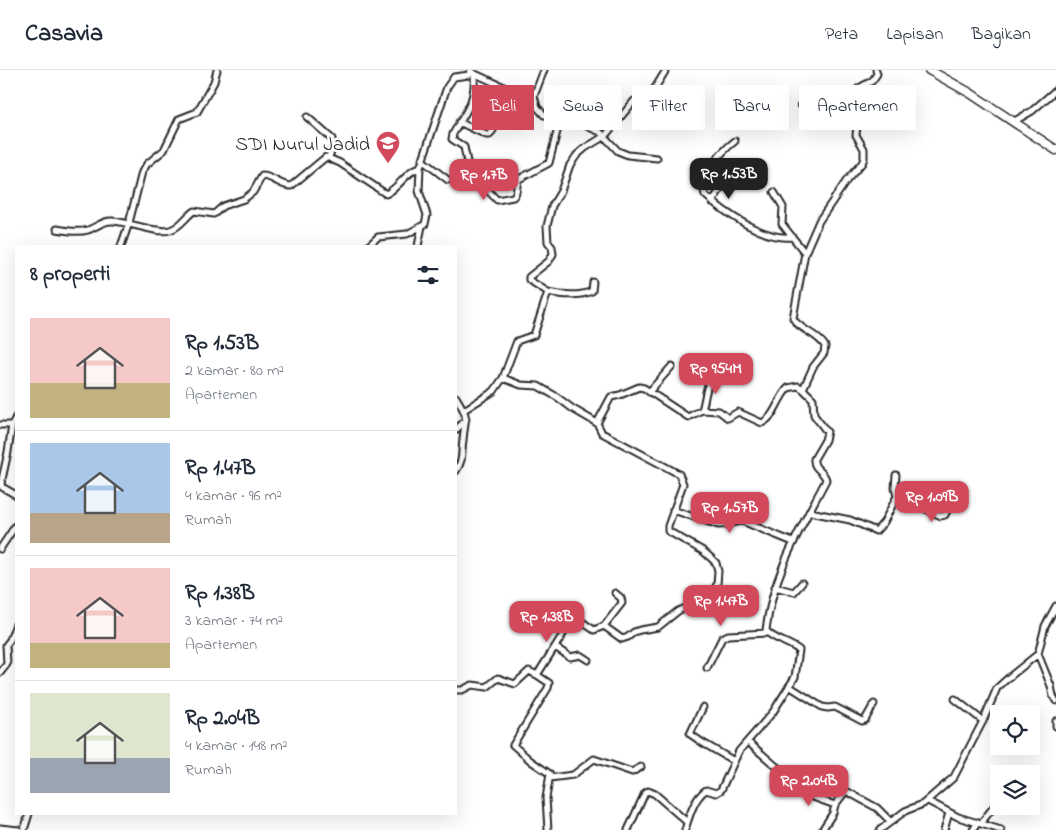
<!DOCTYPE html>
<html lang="id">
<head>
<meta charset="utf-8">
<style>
	body { margin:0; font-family:"Indie Flower",sans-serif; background:#f2f2f3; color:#1f2937; height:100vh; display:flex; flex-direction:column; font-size:19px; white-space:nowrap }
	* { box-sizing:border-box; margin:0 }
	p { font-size:16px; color:#747a83 }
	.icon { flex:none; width:28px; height:28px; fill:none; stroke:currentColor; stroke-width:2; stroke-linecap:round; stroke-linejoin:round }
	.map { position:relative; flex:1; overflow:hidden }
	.sheet { position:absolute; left:15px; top:175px; width:442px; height:570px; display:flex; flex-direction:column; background:#fff; border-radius:0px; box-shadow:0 5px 20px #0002 }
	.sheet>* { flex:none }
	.hud { position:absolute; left:472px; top:15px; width:475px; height:45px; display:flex; gap:10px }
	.tools { position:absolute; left:990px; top:635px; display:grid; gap:10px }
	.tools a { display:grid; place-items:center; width:50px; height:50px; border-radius:0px; background:#fff; box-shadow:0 5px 20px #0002; font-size:25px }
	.price { position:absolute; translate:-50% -42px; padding:0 11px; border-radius:10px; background:#d1495b; color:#fff; font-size:16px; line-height:32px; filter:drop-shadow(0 1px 2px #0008) }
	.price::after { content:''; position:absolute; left:50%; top:30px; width:15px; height:11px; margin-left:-8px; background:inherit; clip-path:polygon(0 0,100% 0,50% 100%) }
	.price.selected { background:#222; color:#fff }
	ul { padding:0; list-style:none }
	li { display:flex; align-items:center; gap:15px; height:125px; padding:0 15px }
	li+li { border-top:1px solid #e0e1e3 }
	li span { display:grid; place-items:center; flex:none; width:140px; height:100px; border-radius:0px; color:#555 }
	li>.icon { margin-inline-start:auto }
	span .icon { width:60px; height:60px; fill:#fffc; stroke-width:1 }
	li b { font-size:21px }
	h2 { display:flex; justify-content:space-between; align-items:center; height:60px; padding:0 15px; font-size:21px }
	.tag { padding:0 18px; border-radius:0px; background:#fff; box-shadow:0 5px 20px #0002; font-size:18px; line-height:45px }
	.tag.selected { background:#d1495b; color:#fff }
	header { display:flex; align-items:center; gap:30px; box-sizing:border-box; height:70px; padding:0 25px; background:#fff; border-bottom:1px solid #e0e1e3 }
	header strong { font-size:24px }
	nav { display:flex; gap:28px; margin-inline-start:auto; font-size:18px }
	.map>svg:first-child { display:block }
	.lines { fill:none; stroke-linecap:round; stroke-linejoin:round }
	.street-casing { stroke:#2b2b2b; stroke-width:9 }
	.secondary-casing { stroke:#2b2b2b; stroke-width:11 }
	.street { stroke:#fff; stroke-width:5 }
	.secondary { stroke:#fff; stroke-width:8 }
	.labels { text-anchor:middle; stroke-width:5; stroke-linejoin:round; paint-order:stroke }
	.poi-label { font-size:20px; fill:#2b2b2b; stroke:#fff; text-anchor:end }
</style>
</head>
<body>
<header>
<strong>Casavia</strong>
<nav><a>Peta</a><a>Lapisan</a><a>Bagikan</a></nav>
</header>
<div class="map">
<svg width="1056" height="760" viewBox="0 0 1056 760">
	<rect width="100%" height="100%" fill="#fff"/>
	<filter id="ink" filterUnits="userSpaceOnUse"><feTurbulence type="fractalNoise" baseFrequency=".02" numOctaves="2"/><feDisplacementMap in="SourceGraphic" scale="10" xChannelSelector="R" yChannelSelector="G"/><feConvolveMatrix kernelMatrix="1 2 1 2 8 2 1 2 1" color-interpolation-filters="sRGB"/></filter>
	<g filter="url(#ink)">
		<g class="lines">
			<defs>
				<path id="street" d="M473,3L529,28L534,26L544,0
					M474,4C476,32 466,41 453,64L452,69L464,77L468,97L474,106L497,130L513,127C519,122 515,115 519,109L549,93L561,46
					M534,26L537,37L544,45L566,47L600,62L618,81L628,85L657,88
					M801,35L811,31L821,37L832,28L842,37
					M307,47L332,69L333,76L329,87
					M459,52L486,65H490L516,23
					M1013,52L1032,41L1056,20
					M735,71C721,82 699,106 705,125C725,143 764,170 791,167
					M422,90L448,110
					M774,122L783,137L782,154L805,183
					M712,132L725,112
					M57,159C67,161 78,163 88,160C97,157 103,150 113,151C129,152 157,164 170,160C181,157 185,147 194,141L214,144L223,136L244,129L253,122L262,106C273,106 280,116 291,116L326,87L340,93L386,124C399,118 406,101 420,98
					M121,176L129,153L142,102L147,94L164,80L179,49L197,42L214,12L217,0
					M368,176L378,167L407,164L422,156
					M418,176L422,156L425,154L427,145L419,121L420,98L447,17L454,7L469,5L471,0
					M548,222C562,225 579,227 592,221L593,212
					M503,308L521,315L538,316L557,327L573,339L597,353L611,327L620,325L639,317L644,318L688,347L702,340L719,341L728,348L738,342L762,353C775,347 778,328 788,318L798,316L803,319
					M649,322L672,296
					M456,327C470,350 465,346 463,370C461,383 464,389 456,401
					M464,340L494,321L503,308L517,271L534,265L548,222L529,210V207L549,191L553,184L552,177L548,172L547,156L552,136L561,121L570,95L577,85L585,78L605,66L634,31L649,24L655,18L666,0
					M702,340C707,324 704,315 717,303
					M597,353L602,363L679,404L683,414L668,456V461L703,481L711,488L716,493L718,501L717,515L709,527L678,541L658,557L640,560L634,562L628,567L622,569L604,556
					M0,355H12L16,347
					M12,355L8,382L1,414L2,417L16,425
					M456,360L466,349
					M897,426L941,446L945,445L953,429
					M673,440L718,455C727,456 734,451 742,451L793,472
					M810,442L850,450L876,461L884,452L897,426L895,418L896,405
					M0,479L16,455
					M775,517L794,522L802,513
					M555,577L570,587L580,585L588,590
					M1038,584L1051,616L1053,626L1056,631
					M707,598L722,568L728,565L767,563
					M0,603L7,594L6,575L10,570L16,554
					M537,605L572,550L578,549L594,560L604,556L622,533L621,528L615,523
					M789,616L822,637L828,638L835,637L862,651L865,650L874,634
					M456,620H462L472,615L487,617L498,608L515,614L529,601L537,605L549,613L548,618L513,675L531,691L550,704L546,728L548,760
					M955,629L983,651
					M703,637L690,664L703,673L734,691
					M1056,651V656
					M748,672L785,704L795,715L810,726L835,735L845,722H848L877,738L890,751
					M550,708L573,705L594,689L632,702L641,697
					M928,731L958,747L1001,760
					M981,753L999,730
					M0,758L19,760
					M24,760L29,744
					M628,760L645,723L648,721L655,724L687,752
					M685,760C689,747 694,728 706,720L716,723L721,720L739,681L773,642L795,607L799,580C790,573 770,568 766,560C773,503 800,460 826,410C825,401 813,400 814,389L825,370L827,362L814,345L813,329L803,319L813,297L824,283L825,276C817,263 798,259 793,248L805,183L819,151L847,110L862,93L864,88V79L856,65L857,56L842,37L859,18L872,11L877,4L876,0
					M822,760L833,743L835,735
					M880,760L905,741L923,734L954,707L983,651L997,618L1007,609L1038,584L1045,556L1056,536
					M944,760L949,743
					M973,760L978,752"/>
				<path id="secondary" d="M929,0L970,23L1056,80"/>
			</defs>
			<use href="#street" class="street-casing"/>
			<use href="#secondary" class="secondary-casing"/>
			<use href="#street" class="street"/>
			<use href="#secondary" class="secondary"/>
		</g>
	</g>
	<defs>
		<symbol id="school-pin" viewBox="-11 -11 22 30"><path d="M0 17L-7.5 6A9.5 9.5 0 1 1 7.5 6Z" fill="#d1495b" stroke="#fff"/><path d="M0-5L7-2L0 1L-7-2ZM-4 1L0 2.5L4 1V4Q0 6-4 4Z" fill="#fff"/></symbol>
	</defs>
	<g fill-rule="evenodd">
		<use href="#school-pin" x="374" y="59" width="28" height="38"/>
	</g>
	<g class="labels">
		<g class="poi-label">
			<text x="370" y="80">SDI Nurul Jadid</text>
		</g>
	</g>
</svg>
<div class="tools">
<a><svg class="icon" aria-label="locate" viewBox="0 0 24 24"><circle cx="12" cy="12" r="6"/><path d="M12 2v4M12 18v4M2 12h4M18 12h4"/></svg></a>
<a><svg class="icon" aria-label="layers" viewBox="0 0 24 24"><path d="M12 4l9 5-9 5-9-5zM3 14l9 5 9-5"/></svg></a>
</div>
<b class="price selected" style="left:729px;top:130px">Rp 1.53B</b>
<b class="price" style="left:484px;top:131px">Rp 1.7B</b>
<b class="price" style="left:716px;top:325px">Rp 954M</b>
<b class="price" style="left:932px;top:453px">Rp 1.09B</b>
<b class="price" style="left:730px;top:464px">Rp 1.57B</b>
<b class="price" style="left:721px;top:557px">Rp 1.47B</b>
<b class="price" style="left:547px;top:573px">Rp 1.38B</b>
<b class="price" style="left:809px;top:737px">Rp 2.04B</b>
<div class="hud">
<a class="tag selected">Beli</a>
<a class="tag">Sewa</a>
<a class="tag">Filter</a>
<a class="tag">Baru</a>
<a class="tag">Apartemen</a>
</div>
<section class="sheet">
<h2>8 properti<svg class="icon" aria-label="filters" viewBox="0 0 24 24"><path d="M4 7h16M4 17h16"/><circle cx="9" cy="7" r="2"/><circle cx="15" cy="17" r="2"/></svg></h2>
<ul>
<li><span style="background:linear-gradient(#f6c9c9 65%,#c2b280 0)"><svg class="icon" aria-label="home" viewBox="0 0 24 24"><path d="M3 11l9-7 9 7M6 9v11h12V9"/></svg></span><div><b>Rp 1.53B</b><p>2 kamar · 80 m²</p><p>Apartemen</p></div></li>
<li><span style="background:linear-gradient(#a9c7e8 70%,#b9a48a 0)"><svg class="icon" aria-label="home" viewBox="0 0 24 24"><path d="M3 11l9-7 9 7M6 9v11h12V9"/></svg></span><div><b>Rp 1.47B</b><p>4 kamar · 96 m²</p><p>Rumah</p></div></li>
<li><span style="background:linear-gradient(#f6c9c9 75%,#c2b280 0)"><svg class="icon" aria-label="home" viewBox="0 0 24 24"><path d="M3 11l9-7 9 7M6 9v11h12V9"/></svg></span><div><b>Rp 1.38B</b><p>3 kamar · 74 m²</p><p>Apartemen</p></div></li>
<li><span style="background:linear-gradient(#dfe7d0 65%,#9aa5b1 0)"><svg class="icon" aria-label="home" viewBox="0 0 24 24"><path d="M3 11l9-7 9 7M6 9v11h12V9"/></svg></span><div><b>Rp 2.04B</b><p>4 kamar · 148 m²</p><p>Rumah</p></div></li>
</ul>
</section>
</div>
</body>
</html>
